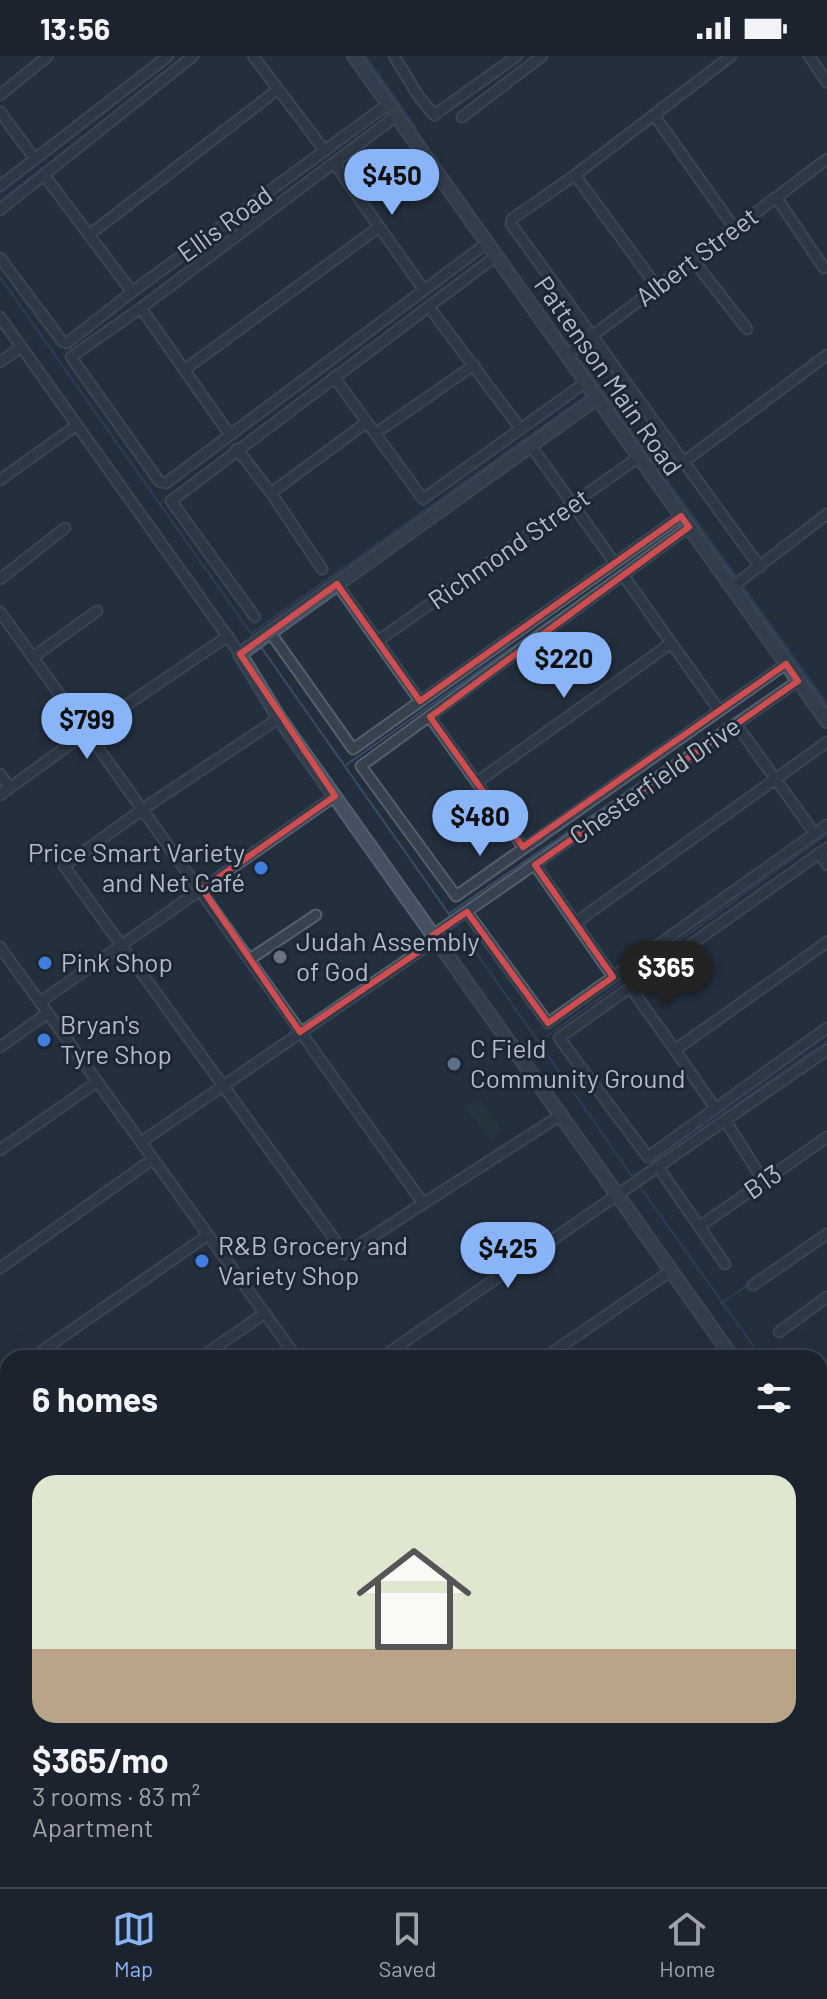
<!DOCTYPE html>
<html lang="en">
<head>
<meta charset="utf-8">
<style>
	body { margin:0; font-family:Barlow,sans-serif; background:#242b36; color:#f1f3f6; height:100vh; display:flex; flex-direction:column; font-size:30px; white-space:nowrap }
	* { box-sizing:border-box; margin:0 }
	p { font-size:26px; color:#a0a4aa }
	.icon { flex:none; width:44px; height:44px; fill:none; stroke:currentColor; stroke-width:2; stroke-linecap:round; stroke-linejoin:round }
	.map { position:relative; flex:1; overflow:hidden }
	.details { position:absolute; left:0px; top:1294px; width:828px; height:538px; display:flex; flex-direction:column; background:#1b232e; border-radius:24px 24px 0 0; box-shadow:0 8px 32px #0002,0 0 0 2px #39404a }
	.details>* { flex:none }
	.price { position:absolute; translate:-50% -68px; padding:0 18px; border-radius:28px; background:#8ab4f8; color:#111; font-size:26px; line-height:52px; filter:drop-shadow(0 2px 4px #0008) }
	.price::after { content:''; position:absolute; left:50%; top:48px; width:24px; height:18px; margin-left:-12px; background:inherit; clip-path:polygon(0 0,100% 0,50% 100%) }
	.price.selected { background:#222; color:#fff }
	ul { padding:0; list-style:none }
	li { display:grid; align-content:center; gap:16px; height:424px; padding:0 32px }
	li+li { border-top:2px solid #39404a }
	li span { display:grid; place-items:center; height:248px; border-radius:24px; color:#555 }
	li>.icon { margin-inline-start:auto }
	span .icon { width:144px; height:144px; fill:#fffc; stroke-width:1 }
	li b { font-size:34px }
	h2 { display:flex; justify-content:space-between; align-items:center; height:96px; padding:0 32px; font-size:34px }
	.status { display:flex; justify-content:space-between; align-items:center; height:56px; padding:0 40px; background:#1b232e; direction:ltr }
	.status svg { height:22px; fill:currentColor }
	.tab-bar { display:flex; justify-content:space-around; align-items:center; height:112px; border-top:2px solid #39404a; background:#1b232e; font-size:22px; color:#a0a4aa }
	.tab-bar a { display:grid; justify-items:center; gap:4px }
	.tab-bar .selected { color:#8ab4f8 }
	.map>svg:first-child { display:block }
	.green { fill:#263c3f }
	.lines { fill:none; stroke-linecap:round; stroke-linejoin:round }
	.stream { stroke:#394c67; stroke-width:2 }
	.canal { stroke:#394c67; stroke-width:8 }
	.street-casing { stroke:#565f6c; stroke-width:13 }
	.secondary-casing { stroke:#565f6c; stroke-width:16 }
	.street { stroke:#38414e; stroke-width:9 }
	.secondary { stroke:#465061; stroke-width:12 }
	.marked { fill:none; stroke:#ce4d50; stroke-width:6; stroke-linejoin:round }
	.shop-dot { fill:#3f7fe0; stroke:#1d2633; stroke-width:3 }
	.worship-dot { fill:#6b7280; stroke:#1d2633; stroke-width:3 }
	.service-dot { fill:#5c6f8a; stroke:#1d2633; stroke-width:3 }
	.labels { text-anchor:middle; stroke-width:6; stroke-linejoin:round; paint-order:stroke }
	.street-label { font-size:26px; fill:#b4bcc9; stroke:#1d2633 }
	.poi-label { font-size:26px; fill:#b4bcc9; stroke:#1d2633; text-anchor:start }
</style>
</head>
<body>
<div class="status"><b>13:56</b><svg viewBox="0 0 49 12"><path d="M0 12V9h3v3zM5 12V6h3v6zM10 12V3h3v9zM15 12V0h3v12zM26 1h20v11H26zM47 4h2v5h-2z"/></svg></div>
<div class="map">
<svg width="827" height="1831" viewBox="0 0 827 1831">
	<rect width="100%" height="100%" fill="#242f3e"/>
	<path class="green" d="M479,1043L503,1074L490,1084L465,1051Z
		M0,1658L8,1660V1824H137L142,1831H0Z"/>
	<g class="lines">
		<path class="stream" d="M0,145L151,28
			M0,221L255,583
			M119,262L229,180
			M237,389L488,200
			M161,447L232,393
			M252,577L590,337
			M261,591L451,861
			M346,709L683,470
			M450,857L791,623
			M457,869L634,1123
			M540,985L827,778
			M634,1120L827,985
			M638,1128L762,1302
			M721,1247L751,1227
			M820,1381L827,1390
			M0,1505L8,1516
			M0,1527L8,1522
			M0,1551L8,1546
			M0,1622L8,1623
			M170,1824L175,1831
			M230,1824L235,1831"/>
		<path class="canal" d="M362,0L413,73
			M581,309L827,653"/>
		<defs>
			<path id="street" d="M253,0L325,95
				M394,0L419,41L434,59L517,0
				M731,0L575,119L512,163L511,168L760,511
				M809,0L827,26
				M0,39L48,0
				M0,56L35,103
				M654,59L735,173
				M396,60L141,252L71,301L159,425L166,427L487,187
				M462,61L542,0
				M334,107L424,234
				M44,119L132,236
				M575,119L657,231
				M0,130L168,0
				M776,141L824,212
				M0,154L193,0
				M89,179L277,34
				M0,202L62,285L67,287L132,236L388,48
				M693,204L747,273
				M429,251L520,372
				M141,252L230,379
				M0,261L240,598
				M567,299L827,103
				M0,306L21,291
				M184,314L379,171
				M334,321L423,443L586,326
				M376,377L474,309
				M531,390L614,506
				M237,393L271,437L322,513
				M682,407L827,299
				M0,424L77,369
				M271,437L367,366
				M689,471L361,710L456,840L786,608
				M623,519L719,654
				M0,523L65,472
				M337,528L420,645
				M731,532L827,458
				M0,556C143,752 281,950 423,1147
				M255,561L171,445L496,200
				M270,576L353,693L681,460
				M379,584L639,401
				M33,601L97,555
				M430,661L523,791
				M279,662L143,753L64,810L345,1198L561,1059
				M736,668L815,778
				M0,718L10,732
				M477,726L670,588
				M0,739L87,676L228,580
				M827,792L559,982L648,1101L827,972
				M819,797L827,809
				M535,809L613,921
				M467,856L548,967L827,769
				M575,867L827,686
				M433,879L798,625
				M0,891L297,1302
				M250,903L316,859
				M630,931L675,994
				M40,946L335,740
				M0,991L48,957
				M715,1052L675,994L827,886
				M725,1064L764,1126
				M141,1086L436,884
				M0,1094L97,1026
				M658,1111L725,1208
				M699,1171L827,1081
				M0,1212L153,1103
				M753,1229L827,1178
				M779,1276L827,1241
				M32,1302L208,1179
				M200,1302L265,1257
				M381,1302L827,994
				M544,1302L671,1215
				M0,1324L8,1319
				M820,1339L827,1334
				M0,1441L8,1435
				M0,1480L8,1491
				M0,1536L8,1535
				M820,1569L827,1579
				M820,1642L827,1636
				M820,1695L827,1704
				M820,1769L827,1764
				M249,1824L254,1831
				M674,1824L679,1831
				M778,1824L783,1831
				M329,1831L339,1824
				M491,1831L501,1824"/>
			<path id="secondary" d="M354,0L827,665
				M597,342L240,598L279,662L733,1302
				M820,1424L827,1433"/>
		</defs>
		<use href="#street" class="street-casing"/>
		<use href="#secondary" class="secondary-casing"/>
		<use href="#street" class="street"/>
		<use href="#secondary" class="secondary"/>
	</g>
	<path d="M0 0H827V1831H0ZM681,460L689,471L430,661L523,791L786,608L798,625L535,809L613,921L548,967L467,856L433,879L436,884L300,976L202,833L335,740L240,598L337,528L420,645Z" fill="#242f3e" fill-opacity=".55" fill-rule="evenodd"/>
	<path class="marked" d="M681,460L689,471L430,661L523,791L786,608L798,625L535,809L613,921L548,967L467,856L433,879L436,884L300,976L202,833L335,740L240,598L337,528L420,645Z"/>
	<g class="shop-dot">
		<circle cx="261" cy="812" r="8"/>
		<circle cx="45" cy="907" r="8"/>
		<circle cx="44" cy="984" r="8"/>
		<circle cx="202" cy="1205" r="8"/>
	</g>
	<circle class="worship-dot" cx="280" cy="901" r="8"/>
	<circle class="service-dot" cx="454" cy="1008" r="8"/>
	<g class="labels">
		<g class="street-label">
			<text transform="translate(225 168) rotate(-36)" y="9">Ellis Road</text>
			<text transform="translate(697 201) rotate(-37)" y="9">Albert Street</text>
			<text transform="translate(608 320) rotate(55)" y="9">Pattenson Main Road</text>
			<text transform="translate(509 493) rotate(-35)" y="9">Richmond Street</text>
			<text transform="translate(655 725) rotate(-35)" y="9">Chesterfield Drive</text>
			<text transform="translate(763 1126) rotate(-35)" y="9">B13</text>
		</g>
		<g class="poi-label">
			<text x="245" y="806" text-anchor="end">Price Smart Variety<tspan x="245" dy="30">and Net Café</tspan></text>
			<text x="296" y="895">Judah Assembly<tspan x="296" dy="30">of God</tspan></text>
			<text x="61" y="916">Pink Shop</text>
			<text x="60" y="978">Bryan's<tspan x="60" dy="30">Tyre Shop</tspan></text>
			<text x="470" y="1002">C Field<tspan x="470" dy="30">Community Ground</tspan></text>
			<text x="218" y="1199">R&amp;B Grocery and<tspan x="218" dy="30">Variety Shop</tspan></text>
		</g>
	</g>
</svg>
<b class="price" style="left:392px;top:161px">$450</b>
<b class="price" style="left:564px;top:644px">$220</b>
<b class="price" style="left:87px;top:705px">$799</b>
<b class="price" style="left:480px;top:802px">$480</b>
<b class="price selected" style="left:666px;top:953px">$365</b>
<b class="price" style="left:508px;top:1234px">$425</b>
<section class="details">
<h2>6 homes<svg class="icon" aria-label="filters" viewBox="0 0 24 24"><path d="M4 7h16M4 17h16"/><circle cx="9" cy="7" r="2"/><circle cx="15" cy="17" r="2"/></svg></h2>
<ul>
<li><span style="background:linear-gradient(#dfe7d0 70%,#b9a48a 0)"><svg class="icon" aria-label="home" viewBox="0 0 24 24"><path d="M3 11l9-7 9 7M6 9v11h12V9"/></svg></span><div><b>$365/mo</b><p>3 rooms · 83 m²</p><p>Apartment</p></div></li>
</ul>
</section>
</div>
<nav class="tab-bar">
<a class="selected"><svg class="icon" aria-label="map" viewBox="0 0 24 24"><path d="M3 6l6-2 6 2 6-2v14l-6 2-6-2-6 2zM9 4v14M15 6v14"/></svg>Map</a>
<a><svg class="icon" aria-label="saved" viewBox="0 0 24 24"><path d="M7 4h10v16l-5-4-5 4z"/></svg>Saved</a>
<a><svg class="icon" aria-label="home" viewBox="0 0 24 24"><path d="M3 11l9-7 9 7M6 9v11h12V9"/></svg>Home</a>
</nav>
</body>
</html>
